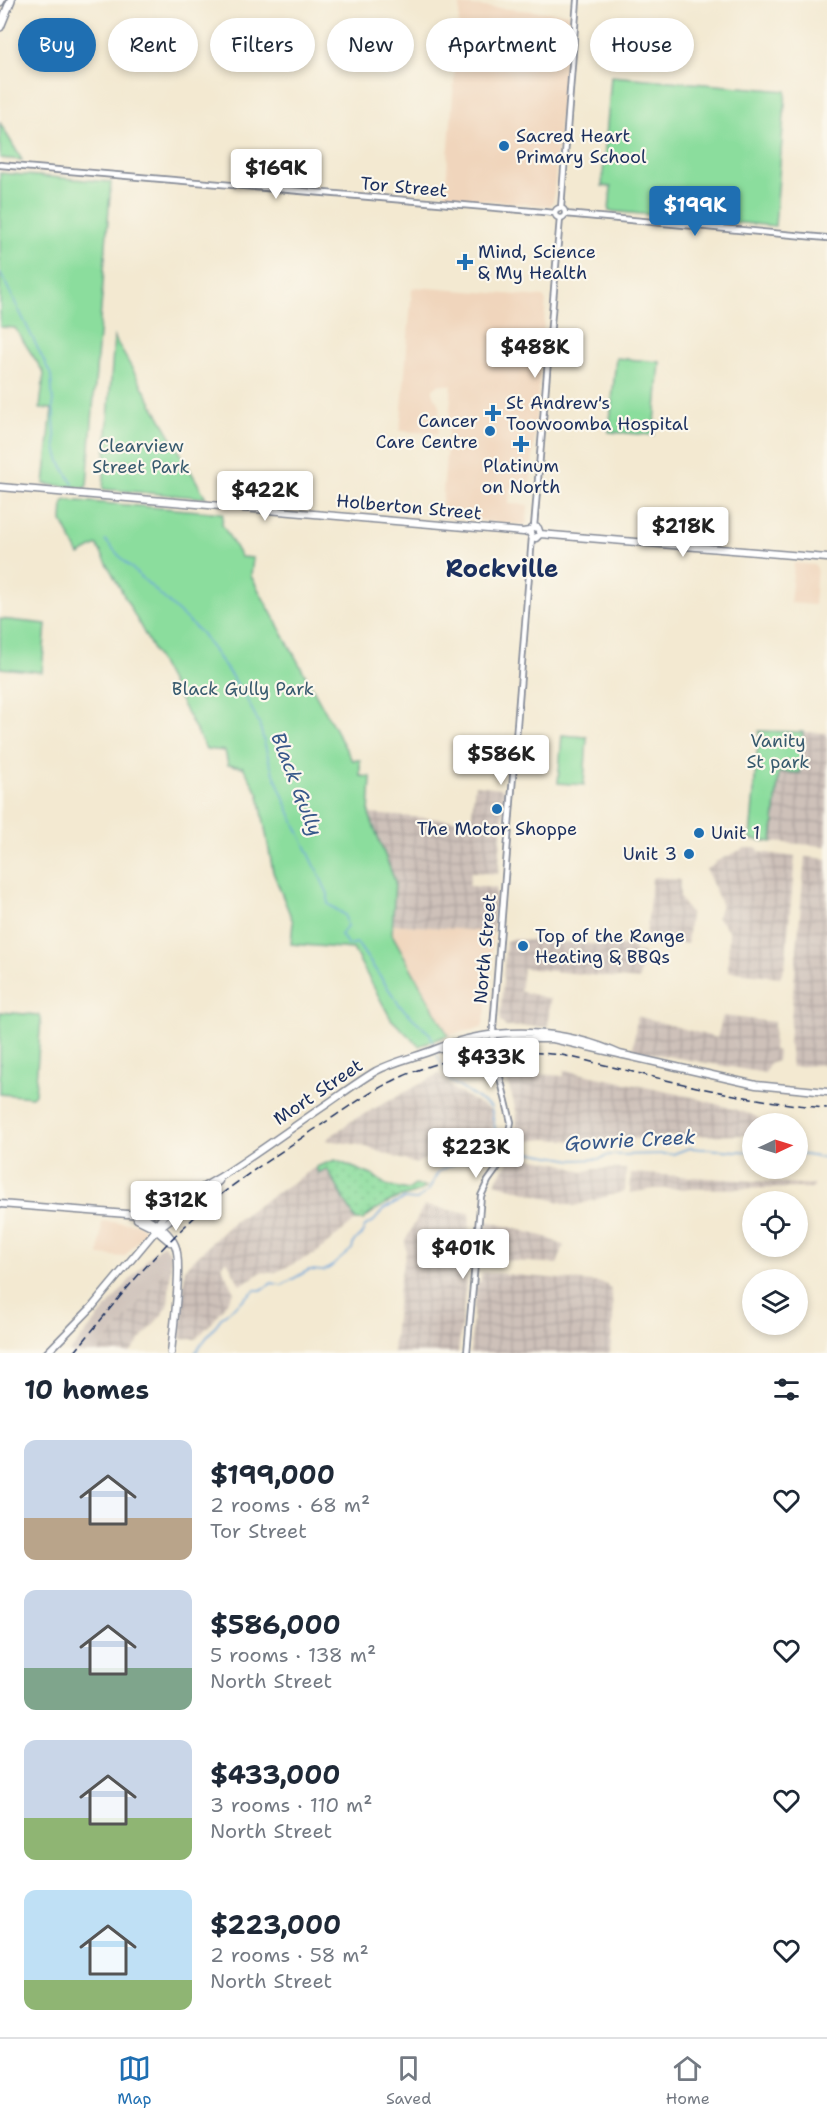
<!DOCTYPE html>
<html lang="en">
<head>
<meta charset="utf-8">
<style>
	body { margin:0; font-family:"Shantell Sans",sans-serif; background:#f2f2f3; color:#1f2937; height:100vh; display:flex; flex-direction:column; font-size:22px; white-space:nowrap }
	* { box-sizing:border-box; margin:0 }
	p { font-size:20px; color:#747a83 }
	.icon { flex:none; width:33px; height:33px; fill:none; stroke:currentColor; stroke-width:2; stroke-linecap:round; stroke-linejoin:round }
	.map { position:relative; height:1353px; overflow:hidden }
	.details { display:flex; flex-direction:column; background:#fff; flex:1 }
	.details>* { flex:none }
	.guide { position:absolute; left:18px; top:18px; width:792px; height:54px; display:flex; gap:12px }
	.needle { width:39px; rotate:86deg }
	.fabs { position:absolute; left:742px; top:1113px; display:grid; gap:12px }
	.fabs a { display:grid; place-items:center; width:66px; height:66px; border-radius:50%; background:#fff; box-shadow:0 3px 9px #0003; font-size:30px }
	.price { position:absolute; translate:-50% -51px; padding:0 14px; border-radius:6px; background:#fff; color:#222; font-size:20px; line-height:39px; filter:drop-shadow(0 2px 3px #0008) }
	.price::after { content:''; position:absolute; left:50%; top:36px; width:18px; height:14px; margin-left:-9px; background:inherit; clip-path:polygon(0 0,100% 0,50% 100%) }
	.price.active { background:#1f6fb2; color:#fff }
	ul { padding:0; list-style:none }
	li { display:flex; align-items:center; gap:18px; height:150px; padding:0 24px }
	li span { display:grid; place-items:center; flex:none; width:168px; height:120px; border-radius:12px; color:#555 }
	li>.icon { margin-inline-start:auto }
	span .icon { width:72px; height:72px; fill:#fffc; stroke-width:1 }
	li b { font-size:26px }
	h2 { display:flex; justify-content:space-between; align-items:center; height:72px; padding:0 24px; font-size:26px }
	.pill { padding:0 21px; border-radius:27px; background:#fff; box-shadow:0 3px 9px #0003; font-size:21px; line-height:54px }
	.pill.active { background:#1f6fb2; color:#fff }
	.tabs { display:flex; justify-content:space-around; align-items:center; height:84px; border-top:2px solid #e0e1e3; background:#fff; font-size:16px; color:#747a83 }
	.tabs a { display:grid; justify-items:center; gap:3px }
	.tabs .active { color:#1f6fb2 }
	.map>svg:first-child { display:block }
	.built { fill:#f0d5bc }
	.industrial { fill:url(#industrial-grid) }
	.railway { fill:#cec1b9 }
	.grass { fill:url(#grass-dots); stroke:#53867e; stroke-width:1.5 }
	.park { fill:#8bdd9d; stroke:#53867e; stroke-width:1.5 }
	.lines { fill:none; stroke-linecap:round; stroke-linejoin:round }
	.stream { stroke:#6ca5db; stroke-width:1.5 }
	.minor-casing { stroke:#878c98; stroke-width:8 }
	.major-casing { stroke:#878c98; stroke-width:9 }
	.highway-casing { stroke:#878c98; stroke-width:10 }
	.minor { stroke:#fff; stroke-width:4.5 }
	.major { stroke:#fff; stroke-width:6 }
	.highway { stroke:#fff; stroke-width:7 }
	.rail { stroke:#1b2f5e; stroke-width:1.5; stroke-dasharray:9 4.5; stroke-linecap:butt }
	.poi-dot { fill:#1f6fb2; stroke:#fbf7ec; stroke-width:2 }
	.labels { text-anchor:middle; stroke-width:4.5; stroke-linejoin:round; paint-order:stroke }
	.poi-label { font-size:18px; fill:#1b2f5e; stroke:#fbf7ec; text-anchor:start }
	.street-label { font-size:18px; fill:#1b2f5e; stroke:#fbf7ec }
	.park-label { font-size:18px; fill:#375a6e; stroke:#fbf7ec }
	.water-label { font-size:20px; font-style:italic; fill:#37588a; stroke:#fbf7ec }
	.district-label { font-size:24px; font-weight:bold; fill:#1b2f5e; stroke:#fbf7ec }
</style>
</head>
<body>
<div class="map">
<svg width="827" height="1353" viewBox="0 0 827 1353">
	<defs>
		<pattern id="industrial-grid" width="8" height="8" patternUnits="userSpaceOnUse" patternTransform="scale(1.5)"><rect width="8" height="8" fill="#cec1b9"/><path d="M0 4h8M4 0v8" fill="none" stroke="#b0a6a1"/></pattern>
		<pattern id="grass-dots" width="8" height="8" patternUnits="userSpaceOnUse" patternTransform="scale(1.5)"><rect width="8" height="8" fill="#8bdd9d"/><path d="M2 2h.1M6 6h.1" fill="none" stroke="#77be8a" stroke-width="1.8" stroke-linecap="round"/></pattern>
	</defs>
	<rect width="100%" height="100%" fill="#fbf7ec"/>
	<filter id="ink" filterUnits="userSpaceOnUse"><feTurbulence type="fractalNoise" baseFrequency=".0167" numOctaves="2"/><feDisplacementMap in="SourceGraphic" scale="12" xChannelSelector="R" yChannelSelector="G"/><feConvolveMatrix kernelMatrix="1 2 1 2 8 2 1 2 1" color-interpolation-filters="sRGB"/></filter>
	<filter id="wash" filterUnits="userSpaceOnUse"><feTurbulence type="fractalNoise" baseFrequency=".008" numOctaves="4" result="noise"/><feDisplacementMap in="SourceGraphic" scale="24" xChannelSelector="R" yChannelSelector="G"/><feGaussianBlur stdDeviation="1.35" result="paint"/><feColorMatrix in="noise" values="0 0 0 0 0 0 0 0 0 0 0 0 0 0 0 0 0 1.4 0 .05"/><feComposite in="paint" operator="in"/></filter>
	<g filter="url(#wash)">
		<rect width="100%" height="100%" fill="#f3e9d1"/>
		<path class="built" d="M460,5L569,14L553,203L549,206L445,197Z
			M416,287L543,297L546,301L530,488L510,487L509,504L528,505L527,523L524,525L441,517L452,385L440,384L433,389V395L440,405L438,434L400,431L412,289Z
			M794,563L815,565L817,568L814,605L790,603Z
			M393,924L493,932L486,1010L482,1028L448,1035L392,934Z
			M102,1221L139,1224L146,1231L124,1257L99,1255Z"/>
		<path class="industrial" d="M803,732L827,733V846L772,842L779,772L800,773Z
			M475,785L501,788L505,791L498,874L471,872L469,886L496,888L493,932L393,924L395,881L369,814L471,821Z
			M745,848H758L759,852L795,857L785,966L780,977L728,971L729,931L717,917L721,904L706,869L714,865L715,862Z
			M805,857L827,859V1064L792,1067L789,1043Z
			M657,877L680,880V898L690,914L687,944L646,938L652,878Z
			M512,939L635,947V951L643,952L639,980L523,968L520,991L550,999L548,1027L527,1026L506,1027L500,1021L506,941Z
			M637,1016L717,1038L723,1016L774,1022L773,1050L778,1051L777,1061L769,1064L765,1073L633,1050Z
			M564,1070L692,1097L753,1115L762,1121V1123L753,1124V1135L674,1136L596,1142L545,1139L512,1143L516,1131L517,1114L505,1072L564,1076Z
			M439,1074L456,1091L491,1110L493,1121L491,1144L445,1156L440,1138L435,1133V1154L416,1164L360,1145L326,1140L353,1120Z
			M511,1158H530L562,1164L582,1172L595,1169H626L625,1191L574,1206L495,1183Z
			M316,1167L318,1173L327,1169L356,1220L316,1253L274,1273L262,1272L240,1285L227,1260L221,1265L234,1292L215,1319L196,1339H180L185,1268L233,1222Z
			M631,1173L814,1185V1188L654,1189L630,1193Z
			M424,1206L470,1213L466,1284L458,1353H393L399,1284L406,1251L405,1241Z
			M487,1221L546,1237L564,1246L557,1264L482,1259Z
			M171,1262L168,1307L130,1353H96Z
			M482,1272L603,1283L610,1288L612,1297L613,1319L610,1353H470L476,1283H480Z"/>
		<path class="railway" d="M163,1244L170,1252L171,1262L96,1353H69L149,1257Z"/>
		<path class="grass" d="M335,1160L374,1176L386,1185L408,1190L415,1185L426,1187C416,1195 406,1195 395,1199C383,1205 372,1211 363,1220H356L327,1169L318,1173L316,1167Z"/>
		<path class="park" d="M611,76L786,91L775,226L609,211L611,187L602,186Z
			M0,123L22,160L0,158Z
			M0,173L111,182L87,485L85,488L44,484L52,409L40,408L44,373L15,328L0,327Z
			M114,337L206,498L103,489Z
			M616,358L660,362L654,435L609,432Z
			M66,500L223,513L222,524L241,557L253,558L251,576L352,760H360V776L371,777L369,814L395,881L392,934L448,1035L419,1046L391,1019L353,949L291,944L293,922L273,872L259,795L243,767L228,765L225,751L206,749L97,545L79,555L62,521L63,502Z
			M0,619L46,624L42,672L0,668Z
			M759,731L803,732L800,773L779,772L772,842L750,839Z
			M562,735L587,737L584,785L558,783Z
			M0,1012L38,1015L41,1019L35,1094L32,1097L0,1094Z"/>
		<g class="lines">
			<path class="stream" d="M0,272L51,375L56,448L60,462L73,484
				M105,540L123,560L201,633L244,694L259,723L270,764L290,813L328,894V904L345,915L347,926L341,935L348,945L357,943L401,1007L430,1034L433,1043
				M437,1055L450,1081L491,1107L499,1149
				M798,1154L827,1158
				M195,1353L222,1317L255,1290H261L272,1283L282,1285L309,1270L324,1271L332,1266L352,1249L354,1241L362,1235L365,1226L374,1221L384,1209L404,1199L417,1200L429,1190L438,1172L449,1166L462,1161L478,1160L499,1150L511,1149L573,1160L600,1159L609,1155L673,1154L689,1148L753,1152"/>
		</g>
	</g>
	<g filter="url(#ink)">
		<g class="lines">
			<defs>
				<path id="minor" d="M0,165L555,213
					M555 213a5 5 0 1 1 10 0a5 5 0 1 1-10 0Z
					M561,208L577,0
					M565,214L827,238
					M534,527L560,218
					M467,1353L481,1196L488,1181L503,1160L511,1122L494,1053L493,1028L532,537"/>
				<path id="major" d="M0,487L523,532L529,531L534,527L538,528L540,534L536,538L532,537L529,531
					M540,534L827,558
					M441,1049L513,1039H553L756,1085L827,1092
					M0,1204L140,1215C153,1221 169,1231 175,1245C183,1262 173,1330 171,1353
					M139,1213H165
					M137,1219L151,1226L170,1242
					M156,1230C158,1210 208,1185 225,1174C259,1152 293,1127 327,1104C343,1093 359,1081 376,1071C395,1061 416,1057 436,1049C496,1025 564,1028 622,1055
					M47,1353L92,1307L156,1230L204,1194L219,1181"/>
				<path id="highway" d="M0,2L1,0
					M0,27L11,0"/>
			</defs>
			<use href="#minor" class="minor-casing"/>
			<use href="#major" class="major-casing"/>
			<use href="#highway" class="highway-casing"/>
			<use href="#minor" class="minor"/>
			<use href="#major" class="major"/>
			<use href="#highway" class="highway"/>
			<path class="rail" d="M74,1353C117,1300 159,1246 212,1202C243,1176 278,1154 312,1131C340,1113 367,1093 397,1079C449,1054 506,1048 562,1055C650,1075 737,1101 827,1108"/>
		</g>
	</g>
	<g class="poi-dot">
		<circle cx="504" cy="146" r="6"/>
		<path d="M462 253h6v6h6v6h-6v6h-6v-6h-6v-6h6z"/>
		<path d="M490 404h6v6h6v6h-6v6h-6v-6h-6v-6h6z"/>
		<circle cx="490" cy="431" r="6"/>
		<path d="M518 435h6v6h6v6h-6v6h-6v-6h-6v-6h6z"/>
		<circle cx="497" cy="809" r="6"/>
		<circle cx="699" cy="833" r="6"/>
		<circle cx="689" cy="854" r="6"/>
		<circle cx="523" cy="946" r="6"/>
	</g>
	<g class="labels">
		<g class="poi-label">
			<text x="516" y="142">Sacred Heart<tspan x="516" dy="21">Primary School</tspan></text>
			<text x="478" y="258">Mind, Science<tspan x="478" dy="21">&amp; My Health</tspan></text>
			<text x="506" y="409">St Andrew's<tspan x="506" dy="21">Toowoomba Hospital</tspan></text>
			<text x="478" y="427" text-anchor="end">Cancer<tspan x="478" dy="21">Care Centre</tspan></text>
			<text x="521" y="472" text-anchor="middle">Platinum<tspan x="521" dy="21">on North</tspan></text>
			<text x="497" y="835" text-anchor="middle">The Motor Shoppe</text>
			<text x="711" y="839">Unit 1</text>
			<text x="677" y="860" text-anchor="end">Unit 3</text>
			<text x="535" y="942">Top of the Range<tspan x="535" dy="21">Heating &amp; BBQs</tspan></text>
		</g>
		<g class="street-label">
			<text transform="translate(404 187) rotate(5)" y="6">Tor Street</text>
			<text transform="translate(409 507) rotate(5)" y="6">Holberton Street</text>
			<text transform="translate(485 949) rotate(-85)" y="6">North Street</text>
			<text transform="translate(318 1092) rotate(-34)" y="6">Mort Street</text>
		</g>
		<g class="park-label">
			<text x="141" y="452">Clearview<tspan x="141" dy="21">Street Park</tspan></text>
			<text x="243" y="695">Black Gully Park</text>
			<text x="778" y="747">Vanity<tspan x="778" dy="21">St park</tspan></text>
		</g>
		<g class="water-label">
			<text transform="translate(297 784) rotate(69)" y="7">Black Gully</text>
			<text transform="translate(630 1140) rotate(-3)" y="7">Gowrie Creek</text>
		</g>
		<g class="district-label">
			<text x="502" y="577">Rockville</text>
		</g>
	</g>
</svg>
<div class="fabs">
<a><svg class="needle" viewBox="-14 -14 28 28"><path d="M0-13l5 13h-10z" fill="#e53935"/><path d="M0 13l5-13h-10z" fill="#747a83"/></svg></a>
<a><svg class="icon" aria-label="locate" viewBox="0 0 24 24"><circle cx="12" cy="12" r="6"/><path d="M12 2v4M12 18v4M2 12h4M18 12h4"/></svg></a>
<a><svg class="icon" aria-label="layers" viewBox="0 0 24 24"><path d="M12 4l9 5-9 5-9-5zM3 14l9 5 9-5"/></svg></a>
</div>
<b class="price" style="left:276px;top:200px">$169K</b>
<b class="price active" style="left:695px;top:237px">$199K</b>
<b class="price" style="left:535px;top:379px">$488K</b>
<b class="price" style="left:265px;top:522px">$422K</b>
<b class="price" style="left:683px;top:558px">$218K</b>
<b class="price" style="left:501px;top:786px">$586K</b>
<b class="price" style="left:491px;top:1089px">$433K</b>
<b class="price" style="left:476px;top:1179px">$223K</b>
<b class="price" style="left:176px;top:1232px">$312K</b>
<b class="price" style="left:463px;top:1280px">$401K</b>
<div class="guide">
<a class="pill active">Buy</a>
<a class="pill">Rent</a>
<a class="pill">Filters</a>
<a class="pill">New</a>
<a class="pill">Apartment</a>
<a class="pill">House</a>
</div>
</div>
<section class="details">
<h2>10 homes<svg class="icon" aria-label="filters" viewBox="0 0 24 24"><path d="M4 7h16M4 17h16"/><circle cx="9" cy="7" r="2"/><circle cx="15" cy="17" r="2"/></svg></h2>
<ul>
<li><span style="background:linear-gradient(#c9d6e8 65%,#b9a48a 0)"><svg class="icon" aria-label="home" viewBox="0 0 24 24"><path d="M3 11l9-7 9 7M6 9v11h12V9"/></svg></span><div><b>$199,000</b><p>2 rooms · 68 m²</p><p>Tor Street</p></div><svg class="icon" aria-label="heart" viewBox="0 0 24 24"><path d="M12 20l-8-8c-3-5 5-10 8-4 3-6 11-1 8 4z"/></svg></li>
<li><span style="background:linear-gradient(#c9d6e8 65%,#7fa58c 0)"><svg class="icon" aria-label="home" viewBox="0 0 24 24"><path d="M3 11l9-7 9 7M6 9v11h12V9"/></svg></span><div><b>$586,000</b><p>5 rooms · 138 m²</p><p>North Street</p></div><svg class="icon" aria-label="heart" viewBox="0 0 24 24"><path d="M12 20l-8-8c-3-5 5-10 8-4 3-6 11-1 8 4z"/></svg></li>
<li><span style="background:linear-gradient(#c9d6e8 65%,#8fb573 0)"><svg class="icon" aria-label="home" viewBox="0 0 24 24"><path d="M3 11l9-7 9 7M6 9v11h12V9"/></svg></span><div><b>$433,000</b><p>3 rooms · 110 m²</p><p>North Street</p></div><svg class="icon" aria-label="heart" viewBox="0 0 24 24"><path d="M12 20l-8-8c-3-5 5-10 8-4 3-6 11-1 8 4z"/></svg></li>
<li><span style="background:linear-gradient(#bfe0f5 75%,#8fb573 0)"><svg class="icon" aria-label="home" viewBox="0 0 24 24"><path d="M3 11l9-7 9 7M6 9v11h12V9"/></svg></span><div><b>$223,000</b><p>2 rooms · 58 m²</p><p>North Street</p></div><svg class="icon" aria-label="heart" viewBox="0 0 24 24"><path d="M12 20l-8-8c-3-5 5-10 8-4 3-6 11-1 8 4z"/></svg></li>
</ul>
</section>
<nav class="tabs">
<a class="active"><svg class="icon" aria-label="map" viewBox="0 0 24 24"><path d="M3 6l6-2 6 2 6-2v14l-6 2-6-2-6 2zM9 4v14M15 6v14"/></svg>Map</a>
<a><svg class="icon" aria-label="saved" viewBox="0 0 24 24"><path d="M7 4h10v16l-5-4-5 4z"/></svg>Saved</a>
<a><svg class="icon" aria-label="home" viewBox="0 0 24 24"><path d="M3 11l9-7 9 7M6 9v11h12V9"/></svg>Home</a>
</nav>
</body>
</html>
